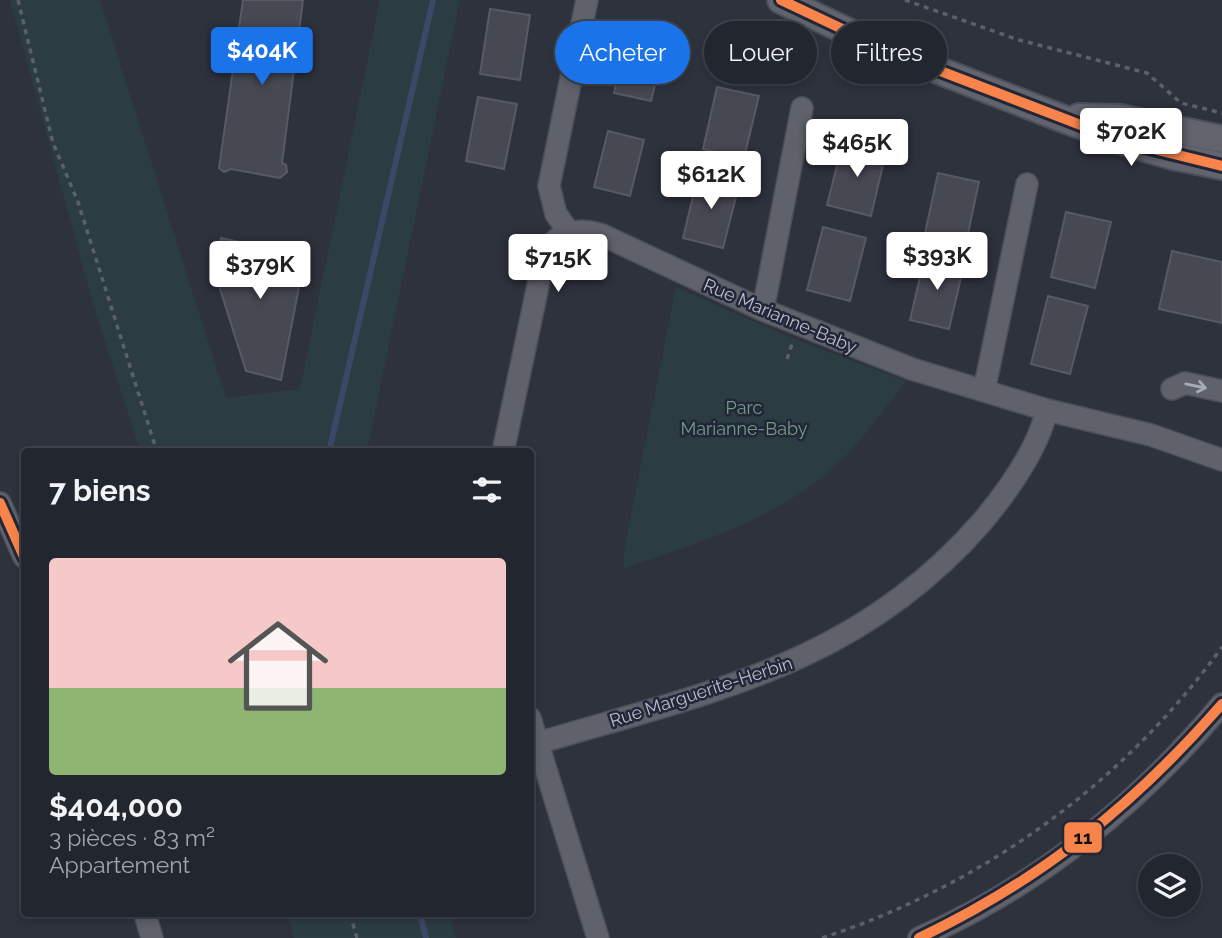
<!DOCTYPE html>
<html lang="fr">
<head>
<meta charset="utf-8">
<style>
	body { margin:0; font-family:Raleway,sans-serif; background:#2a2e36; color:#f1f3f6; height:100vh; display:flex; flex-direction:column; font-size:26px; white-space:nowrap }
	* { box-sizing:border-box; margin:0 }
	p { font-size:23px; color:#a2a5aa }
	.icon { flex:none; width:38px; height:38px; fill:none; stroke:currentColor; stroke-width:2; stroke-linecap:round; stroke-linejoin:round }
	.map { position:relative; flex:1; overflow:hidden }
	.drawer { position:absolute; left:21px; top:448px; width:513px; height:469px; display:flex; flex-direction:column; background:#22262e; border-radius:7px; box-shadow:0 4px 10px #0003,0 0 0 2px #3f434a }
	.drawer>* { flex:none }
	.hud { position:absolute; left:555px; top:21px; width:562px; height:63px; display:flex; gap:14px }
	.fabs { position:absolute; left:1138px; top:854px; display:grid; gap:14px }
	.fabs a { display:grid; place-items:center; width:63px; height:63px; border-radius:50%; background:#22262e; box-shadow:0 4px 10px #0003,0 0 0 2px #3f434a; font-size:35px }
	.price { position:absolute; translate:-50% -60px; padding:0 16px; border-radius:7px; background:#fff; color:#222; font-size:23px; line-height:46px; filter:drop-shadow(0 2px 4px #0008) }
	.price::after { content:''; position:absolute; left:50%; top:42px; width:21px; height:16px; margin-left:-10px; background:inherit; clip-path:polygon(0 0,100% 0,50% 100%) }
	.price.current { background:#1a73e8; color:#fff }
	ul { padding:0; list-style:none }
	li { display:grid; align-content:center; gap:14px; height:371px; padding:0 28px }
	li span { display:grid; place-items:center; height:217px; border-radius:7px; color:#555 }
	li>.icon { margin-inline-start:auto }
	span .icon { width:126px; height:126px; fill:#fffc; stroke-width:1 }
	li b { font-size:30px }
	h2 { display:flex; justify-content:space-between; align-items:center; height:84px; padding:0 28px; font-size:30px }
	.tag { padding:0 24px; border-radius:32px; background:#22262e; box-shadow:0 4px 10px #0003,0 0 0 2px #3f434a; font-size:24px; line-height:63px }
	.tag.current { background:#1a73e8; color:#fff }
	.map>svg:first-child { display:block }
	.green { fill:#2b3c43 }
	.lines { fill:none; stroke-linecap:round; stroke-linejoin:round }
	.stream { stroke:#3d4868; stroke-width:6 }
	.building { fill:#464952; stroke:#575a65; stroke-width:2 }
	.minor-casing { stroke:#4c4f57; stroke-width:24 }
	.major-casing { stroke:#4c4f5a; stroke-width:30 }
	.path { stroke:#5c6068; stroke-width:3.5; stroke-dasharray:5 5; stroke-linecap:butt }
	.minor { stroke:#5f626b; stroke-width:21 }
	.major { stroke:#61646d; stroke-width:26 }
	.bus-1-casing { stroke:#212739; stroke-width:16 }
	.bus-1 { stroke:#f8844c; stroke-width:10 }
	.oneway { stroke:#a8acb9 }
	.labels { text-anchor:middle; stroke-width:5; stroke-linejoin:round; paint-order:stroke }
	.street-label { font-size:18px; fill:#babecd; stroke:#212739 }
	.park-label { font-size:18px; fill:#729d83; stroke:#212739 }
	.line-badge { stroke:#212739; stroke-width:2.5 }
	.pale-badge-label { font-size:19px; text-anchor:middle; font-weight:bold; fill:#111 }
</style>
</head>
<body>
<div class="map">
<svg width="1222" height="938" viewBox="0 0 1222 938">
	<rect width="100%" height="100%" fill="#2e323d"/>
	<path class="green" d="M10,0H100L226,398L300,389L380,0H460L367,451H140L94,307Z
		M676,287L794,339L906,381C889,403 872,427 853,448C794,514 705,541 624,568V550Z
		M287,914H449L456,938H294Z"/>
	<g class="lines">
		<path class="stream" d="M329,452L433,0
			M420,914L426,938"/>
	</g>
	<path class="building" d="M243,0H303L282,163L286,165L287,172L280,178L231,169L224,172L219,168Z
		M490,9L530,15L520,80L480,74Z
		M627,35L665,43L651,101L614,93Z
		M717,87L759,96L744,158L703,149Z
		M478,97L517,104L504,169L466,161Z
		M608,131L644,140L630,196L594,187Z
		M843,142L886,152L871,216L827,205Z
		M938,173L979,182L965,247L924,238Z
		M698,175L739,185L723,248L683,238Z
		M1066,212L1111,222L1095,288L1051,277Z
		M823,227L866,238L850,301L807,290Z
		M221,238L305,256L281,380L246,371L214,270Z
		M1172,251L1222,262V323L1159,309Z
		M925,256L964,265L949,329L910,320Z
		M1048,296L1088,306L1070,374L1031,364Z"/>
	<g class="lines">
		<defs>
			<path id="minor" d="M569,232L556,214L549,186L587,0
				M763,310L802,108
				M1172,389L1185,383L1222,391
				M984,391L1027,184
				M503,452L544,257C555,231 578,227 602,235L763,310L912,369L1047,410L1151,435L1222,460
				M0,503L24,557
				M530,718L598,938
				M538,743C709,692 857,665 981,523C1008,491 1037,451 1047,410
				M145,914L152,938
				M919,938C1038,886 1140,803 1222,704"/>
			<path id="major" d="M781,0L891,52L1056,116L1125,142L1173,156L1222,166
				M1079,117L1120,118L1222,139"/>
		</defs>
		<use href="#minor" class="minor-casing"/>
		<use href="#major" class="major-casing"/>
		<path class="path" d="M18,0L53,143L78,202L157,452
			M905,0L1019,40L1147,73L1181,103L1222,113
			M787,359L792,344
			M350,914L357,938
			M822,938C983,885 1123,784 1222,647"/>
		<use href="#minor" class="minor"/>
		<use href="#major" class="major"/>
		<defs>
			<path id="bus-1" d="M781,0L891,52L1125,142L1222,166
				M0,503L24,557
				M919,938C1041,880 1133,806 1222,704"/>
		</defs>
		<use href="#bus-1" class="bus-1-casing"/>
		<use href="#bus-1" class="bus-1"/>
	</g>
	<defs><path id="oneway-shaft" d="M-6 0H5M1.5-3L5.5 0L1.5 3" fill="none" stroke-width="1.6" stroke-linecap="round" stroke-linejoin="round" transform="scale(1.75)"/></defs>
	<use class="oneway" href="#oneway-shaft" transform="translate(1196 386) rotate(12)"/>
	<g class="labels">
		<g class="street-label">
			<text transform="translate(780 316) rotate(23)" y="6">Rue Marianne-Baby</text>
			<text transform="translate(701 692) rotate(-18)" y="6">Rue Marguerite-Herbin</text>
		</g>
		<g class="park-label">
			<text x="744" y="414">Parc<tspan x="744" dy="21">Marianne-Baby</tspan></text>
		</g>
	</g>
	<rect class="line-badge" x="1063" y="821" width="40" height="33" rx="7" fill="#f8844c"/>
	<g class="pale-badge-label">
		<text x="1083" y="844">11</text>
	</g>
</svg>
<div class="fabs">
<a><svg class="icon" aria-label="layers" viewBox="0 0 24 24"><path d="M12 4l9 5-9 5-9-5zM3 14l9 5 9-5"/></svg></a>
</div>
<b class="price current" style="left:262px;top:87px">$404K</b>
<b class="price" style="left:1131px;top:168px">$702K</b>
<b class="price" style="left:857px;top:179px">$465K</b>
<b class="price" style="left:711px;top:211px">$612K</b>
<b class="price" style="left:937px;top:292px">$393K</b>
<b class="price" style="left:558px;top:294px">$715K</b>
<b class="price" style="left:260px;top:301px">$379K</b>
<div class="hud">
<a class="tag current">Acheter</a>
<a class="tag">Louer</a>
<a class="tag">Filtres</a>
</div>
<section class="drawer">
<h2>7 biens<svg class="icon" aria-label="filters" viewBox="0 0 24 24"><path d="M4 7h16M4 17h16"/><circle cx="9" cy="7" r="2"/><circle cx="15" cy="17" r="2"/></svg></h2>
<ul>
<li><span style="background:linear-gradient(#f6c9c9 60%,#8fb573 0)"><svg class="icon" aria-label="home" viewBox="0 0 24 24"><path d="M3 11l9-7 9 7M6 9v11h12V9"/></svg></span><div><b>$404,000</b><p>3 pièces · 83 m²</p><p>Appartement</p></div></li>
</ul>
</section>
</div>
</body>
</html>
